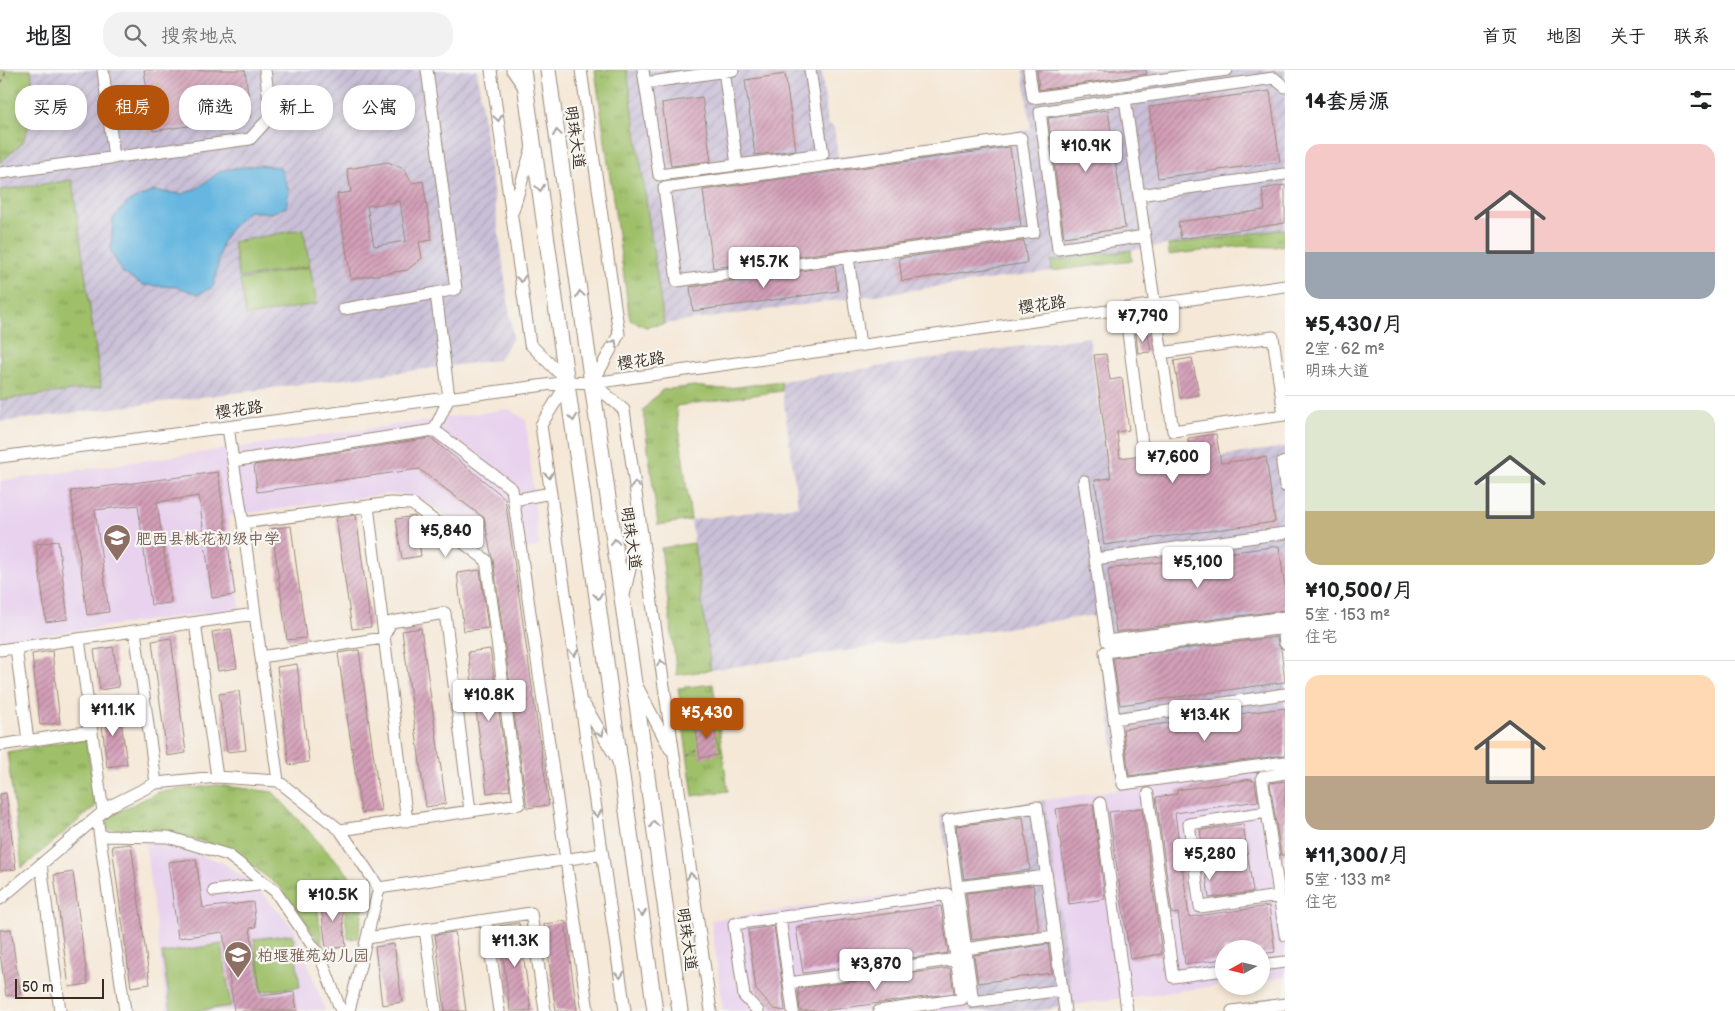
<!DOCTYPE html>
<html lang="zh">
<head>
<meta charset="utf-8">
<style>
	body { margin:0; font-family:"Balsamiq Sans","LXGW WenKai TC",sans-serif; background:#f2f2f2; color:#202124; height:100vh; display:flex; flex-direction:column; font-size:19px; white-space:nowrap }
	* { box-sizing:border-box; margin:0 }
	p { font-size:16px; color:#757577 }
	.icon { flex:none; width:28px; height:28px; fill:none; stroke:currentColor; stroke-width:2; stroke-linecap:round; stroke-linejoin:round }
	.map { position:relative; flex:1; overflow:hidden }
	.panel { display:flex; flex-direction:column; background:#fff; width:450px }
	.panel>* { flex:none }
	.guide { position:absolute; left:15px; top:15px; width:475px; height:45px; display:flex; gap:10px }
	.needle { width:32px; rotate:262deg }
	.controls { position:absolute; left:1215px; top:870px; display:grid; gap:10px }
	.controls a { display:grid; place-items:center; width:55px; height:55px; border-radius:50%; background:#fff; box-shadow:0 2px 8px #0003; font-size:25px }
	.scale { position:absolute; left:15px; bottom:12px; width:89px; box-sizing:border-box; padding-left:5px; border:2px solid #3b2a1e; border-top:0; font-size:14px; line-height:18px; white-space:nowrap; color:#3b2a1e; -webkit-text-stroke:4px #f6f6f2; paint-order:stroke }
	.price { position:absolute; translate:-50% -42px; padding:0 11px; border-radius:5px; background:#fff; color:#222; font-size:16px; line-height:32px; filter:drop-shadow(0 1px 2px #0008) }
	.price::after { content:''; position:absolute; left:50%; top:30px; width:15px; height:11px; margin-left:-8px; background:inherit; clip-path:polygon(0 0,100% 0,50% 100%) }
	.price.on { background:#b45309; color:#fff }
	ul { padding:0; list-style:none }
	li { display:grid; align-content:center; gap:10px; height:265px; padding:0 20px }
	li+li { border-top:1px solid #e0e0e0 }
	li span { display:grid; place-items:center; height:155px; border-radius:15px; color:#555 }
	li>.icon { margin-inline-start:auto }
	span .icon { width:90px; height:90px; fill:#fffc; stroke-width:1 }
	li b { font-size:21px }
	h2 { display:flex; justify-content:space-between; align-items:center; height:60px; padding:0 20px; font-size:21px }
	.pill { padding:0 18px; border-radius:20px; background:#fff; box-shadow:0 2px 8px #0003; font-size:18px; line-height:45px }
	.pill.on { background:#b45309; color:#fff }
	header { display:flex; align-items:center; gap:30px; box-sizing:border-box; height:70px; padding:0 25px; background:#fff; border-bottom:1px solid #e0e0e0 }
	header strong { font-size:24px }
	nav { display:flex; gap:28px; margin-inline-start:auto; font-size:18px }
	.search { width:350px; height:45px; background:#f2f2f2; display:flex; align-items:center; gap:12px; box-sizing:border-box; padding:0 18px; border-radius:20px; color:#757577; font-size:19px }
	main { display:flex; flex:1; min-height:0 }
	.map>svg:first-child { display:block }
	.built { fill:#e8d2ee }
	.industrial { fill:url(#industrial-furrows) }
	.grass { fill:url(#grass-tufts); stroke:#6d7544 }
	.green { fill:#9fc069; stroke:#6d7544 }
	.water { fill:#65b6e0; stroke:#50707f }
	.building { fill:url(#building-hatch); fill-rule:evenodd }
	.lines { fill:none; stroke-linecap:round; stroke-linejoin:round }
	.minor-casing { stroke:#98897a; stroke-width:13 }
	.major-casing { stroke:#98897a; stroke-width:17 }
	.path { stroke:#98897a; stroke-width:2; stroke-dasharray:4 4; stroke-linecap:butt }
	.minor { stroke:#fff; stroke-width:11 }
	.major { stroke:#fff; stroke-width:15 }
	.oneway { stroke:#a79f9a }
	.labels { text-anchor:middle; stroke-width:4.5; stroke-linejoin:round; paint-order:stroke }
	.street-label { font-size:16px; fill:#3b2a1e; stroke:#f6f6f2 }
	.education-label { font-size:16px; fill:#785e54; stroke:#f6f6f2; text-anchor:start }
</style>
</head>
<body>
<header>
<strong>地图</strong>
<div class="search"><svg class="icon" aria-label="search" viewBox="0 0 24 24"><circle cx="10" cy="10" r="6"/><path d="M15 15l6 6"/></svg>搜索地点</div>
<nav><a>首页</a><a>地图</a><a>关于</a><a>联系</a></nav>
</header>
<main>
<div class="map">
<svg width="1285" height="941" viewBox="0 0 1285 941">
	<defs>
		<pattern id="industrial-furrows" width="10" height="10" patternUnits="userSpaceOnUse" patternTransform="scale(1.25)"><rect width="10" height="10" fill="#c9bfd7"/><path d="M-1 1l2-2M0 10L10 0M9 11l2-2" fill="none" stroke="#aea4b8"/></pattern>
		<pattern id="grass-tufts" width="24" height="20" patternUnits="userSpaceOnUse" patternTransform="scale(1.25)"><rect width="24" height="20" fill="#9fc069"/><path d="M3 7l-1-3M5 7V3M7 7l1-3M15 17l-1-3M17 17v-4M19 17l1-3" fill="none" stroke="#839c56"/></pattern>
		<pattern id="building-hatch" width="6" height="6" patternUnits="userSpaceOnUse" patternTransform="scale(1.25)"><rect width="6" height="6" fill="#d39fb8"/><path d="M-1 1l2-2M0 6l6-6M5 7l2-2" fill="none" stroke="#ac8295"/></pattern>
	</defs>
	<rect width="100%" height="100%" fill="#f6f6f2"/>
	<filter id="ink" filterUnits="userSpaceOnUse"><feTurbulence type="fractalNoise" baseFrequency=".02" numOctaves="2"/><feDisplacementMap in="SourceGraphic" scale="10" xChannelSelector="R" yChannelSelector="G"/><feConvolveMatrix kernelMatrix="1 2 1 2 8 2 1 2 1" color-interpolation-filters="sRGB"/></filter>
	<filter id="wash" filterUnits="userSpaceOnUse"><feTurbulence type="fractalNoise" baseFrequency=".0096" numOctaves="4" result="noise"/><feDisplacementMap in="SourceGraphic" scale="20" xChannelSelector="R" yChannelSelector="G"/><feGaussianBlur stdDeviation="1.12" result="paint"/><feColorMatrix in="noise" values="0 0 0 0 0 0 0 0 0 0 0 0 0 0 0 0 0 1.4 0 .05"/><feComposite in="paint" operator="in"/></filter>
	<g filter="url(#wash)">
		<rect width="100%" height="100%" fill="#f5e8d7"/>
		<path class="built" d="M509,339L526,350L539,477L490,484L437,439L426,432L400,424H387L228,446L240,538L0,571V411Z
			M1285,697V907L1261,910V879H1224V915L1073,935L1045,730Z
			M145,772H158L221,792L254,814L295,860L325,940L167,941Z
			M953,816L971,941H723L711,850Z"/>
		<path class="industrial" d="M0,0H477L513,268L498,290L0,352Z
			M627,0H821L828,54L834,57L838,87L1031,60L1023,0H1285V159L1051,191L1052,201L664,254Z
			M1089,267L1108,402L1285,377V697L1119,720L1096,545L711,600L691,450L798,436L781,311L957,285Z
			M1045,730L1073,935L1038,941H971L953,816L940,744Z"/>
		<path class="grass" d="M0,0H31L35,36L23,72L0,93Z
			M595,0H627L664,254L646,257L630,250Z
			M72,110L101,317L0,330V120Z
			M1285,159V175L1274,177L1242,176L1169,185L1168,175Z
			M1131,180L1132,191L1052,201L1051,191Z
			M781,311L782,321L676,336L691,450L658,455L643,340L662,320L694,316L722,319Z
			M694,473L711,600L677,605L661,478Z
			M713,614L728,721L693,726L678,618Z
			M86,668L96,736L22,798L7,682Z
			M217,715L273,722L348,804L364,833L358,868L348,869L342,820L316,825L323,877L281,818L232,780L168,762L104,759L103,749L159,722Z"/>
		<path class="green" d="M303,159L310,196L239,208L233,172Z
			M310,197L317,234L246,246L240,210Z
			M293,864L300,917L261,922L254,869Z
			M222,874L231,936L198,941H171L162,883Z"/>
		<path class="water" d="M260,95L280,97L289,121L286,137L271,143L249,141C238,150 224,163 221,178C218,192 217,203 213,217L198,224L177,217L143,215L123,203L111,182L113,148L128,132L153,121L183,124L199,117L222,100Z"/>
		<g id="blocks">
			<path class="building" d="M144,0H245L251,47L153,61Z
				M1037,0H1146L1147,4L1039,20Z
				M785,4L796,80L755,85L745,10Z
				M1270,21L1280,92L1158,108L1149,37Z
				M702,27L711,91L671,96L662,33Z
				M1108,40L1125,158L1064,167L1048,48Z
				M1010,77L1021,156L713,198L703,120Z
				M388,92L404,99L412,113L423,111L432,170L419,172L422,188L407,200L351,209L337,124L351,122L347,99ZM400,131L406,171L374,176L367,136Z
				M1285,115V153L1181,169L1178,152L1265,140L1262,119Z
				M1024,171L1027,193L902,211L899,188Z
				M835,196L838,221L693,241L690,217Z
				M1148,263L1151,282L1138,283L1136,264Z
				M1106,284L1110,310L1122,308L1129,360L1117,362L1120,388L1164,382L1166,400L1192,397L1188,368L1216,364L1221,393L1266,387L1275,452L1104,475L1095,410L1111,408L1094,285Z
				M1192,288L1199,325L1180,328L1174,291Z
				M431,368L505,428L549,735L527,738L493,489L491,484L484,448L419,399L257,422L254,395Z
				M218,402L235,525L212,528L199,426L157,432L171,533L151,535L138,435L95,440L109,542L87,545L71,421Z
				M356,445L371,557L352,559L336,448Z
				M415,446L421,486L402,489L396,449Z
				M291,456L306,568L287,570L272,459Z
				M58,471L68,549L46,552L36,474Z
				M1279,476L1285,518V540L1116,562L1108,499Z
				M480,500L488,558L464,561L457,503Z
				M421,558L446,734L426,737L402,561Z
				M231,559L237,598L218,601L212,562Z
				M1277,567L1278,574L1281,579L1285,612L1120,635L1113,588Z
				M171,568L186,683L167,686L152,571Z
				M113,577L119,617L100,620L94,580Z
				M490,579L510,720L487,723L468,582Z
				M359,580L381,740L361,743L338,583Z
				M52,581L60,653L40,655L32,584Z
				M297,594L309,692L289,695L277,597Z
				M239,621L246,680L227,682L219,624Z
				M119,636L127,694L107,697L100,638Z
				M1285,638V685L1129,706L1123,659Z
				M714,652L718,685L700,688L695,654Z
				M1252,709V711H1255L1258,731L1175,743L1189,847L1269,836L1275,882L1261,884V879H1224V889L1185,894L1178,843L1172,844L1156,727L1177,724V720Z
				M1285,711V785H1281L1270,713Z
				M6,723L16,799L0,801V724Z
				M1093,734L1105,829L1069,834L1056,739Z
				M1142,738L1162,884L1130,889L1109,742Z
				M1023,747L1030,800L964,809L956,756Z
				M1243,754L1253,822L1209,828L1200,760Z
				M131,774L150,914L131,917L112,776Z
				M196,789L203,838L253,832L256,857L250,858L260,926L294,922L297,941H234L223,862L178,868L168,792Z
				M73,802L88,914L69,917L54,805Z
				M1032,815H1033L1039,861L972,870L966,823Z
				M340,825L346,877L326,879L320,827Z
				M941,836L948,883L803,903L796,857Z
				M565,851L577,941H556L544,854Z
				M519,853L531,941H510L499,856Z
				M774,856L782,914L785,941L774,939L756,920L748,860Z
				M11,859L20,924L6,926L0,883V860Z
				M455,862L466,941H445L435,865Z
				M394,874L402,932L382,935L375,877Z
				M1048,874L1052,903L978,913L974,885Z
				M950,898L954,923L821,941H800L798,919Z"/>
		</g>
	</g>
	<g filter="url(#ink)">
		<use href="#blocks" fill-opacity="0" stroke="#98897a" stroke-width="1"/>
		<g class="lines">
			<defs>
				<path id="minor" d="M103,0L114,88
					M427,0L456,219L436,223
					M491,0L530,274L568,312L541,355L625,941
					M512,0L525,19
					M581,0L619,264L593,313L624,340L711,941
					M643,0L659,105L737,95L724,0
					M1029,0L1033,28L1227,0
					M645,13L733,0
					M1125,29L1040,42L1058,179L1145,166
					M737,95L823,84L810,0
					M0,103L250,69L271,46L265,0
					M1139,125L1285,104
					M513,141L532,77
					M848,187L677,211L664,118L1021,68L1034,162L848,187L860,275
					M1125,238L1142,374
					M344,239L436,223L449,328L434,360
					M1161,283L1273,267L1284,345L1173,361L1125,29L1274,8L1285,17
					M228,357L233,391L434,360L512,419L588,941
					M0,387L568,312L593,313L1285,216
					M233,391L243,453
					M1285,392L1282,393L1285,416
					M1084,411L1095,489
					M514,430L551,423
					M368,436L407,751
					M1285,463L1095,489L1107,571L1285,547
					M624,525L639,460
					M255,544L278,711
					M195,553L217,707
					M1283,558L1285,573
					M1285,558L1105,582L1123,714L1285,692
					M135,561L156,713
					M79,569L103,742
					M16,578L28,671
					M0,580L255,544L243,453L391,433L412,434L486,490L519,734L340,760
					M261,587L383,568L391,552L445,543L470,741
					M637,616L670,679
					M584,634L618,691
					M1114,649L1285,624
					M0,675L92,661
					M1285,703L1262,707L1285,865
					M1148,724L1173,907L1224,900
					M1100,733L1127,941
					M1267,742L1189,754L1200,837L1279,826
					M97,747L125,941
					M100,766L168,767L228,785L275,821L321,888L341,941
					M41,794L60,941
					M957,817L1046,806
					M214,821L265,814
					M0,829L110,736L156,713L217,707L278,711L340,760L379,818L602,784
					M780,848L793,941
					M486,850L499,941
					M425,859L436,941
					M367,868L531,843L545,941
					M965,879L1054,866
					M1261,895L1285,892
					M789,913L957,889
					M1062,920L973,932L948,750L1037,737L1065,941
					M349,941L379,818
					M758,941L744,926L734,854L947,824L962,929L879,941
					M1232,941L1285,934"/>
				<path id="major" d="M523,0L655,941
					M548,0L680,941"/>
			</defs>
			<use href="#minor" class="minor-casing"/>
			<use href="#major" class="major-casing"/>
			<path class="path" d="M0,13L4,7L6,0
				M686,686L697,680"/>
			<use href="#minor" class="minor"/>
			<use href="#major" class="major"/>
		</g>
		<defs><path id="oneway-chevron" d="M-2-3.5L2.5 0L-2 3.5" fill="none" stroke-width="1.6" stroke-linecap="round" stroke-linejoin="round" transform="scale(1.25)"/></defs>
		<g class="oneway">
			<use href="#oneway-chevron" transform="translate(498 48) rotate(82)"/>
			<use href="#oneway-chevron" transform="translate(557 63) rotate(-98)"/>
			<use href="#oneway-chevron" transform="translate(540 118) rotate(82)"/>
			<use href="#oneway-chevron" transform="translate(521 209) rotate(82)"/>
			<use href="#oneway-chevron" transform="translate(580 224) rotate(-98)"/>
			<use href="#oneway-chevron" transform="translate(614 273) rotate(-62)"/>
			<use href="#oneway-chevron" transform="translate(573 348) rotate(82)"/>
			<use href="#oneway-chevron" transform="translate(549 405) rotate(82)"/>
			<use href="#oneway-chevron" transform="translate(635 415) rotate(-98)"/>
			<use href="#oneway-chevron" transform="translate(615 472) rotate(-98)"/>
			<use href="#oneway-chevron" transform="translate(598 526) rotate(82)"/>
			<use href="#oneway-chevron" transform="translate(574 583) rotate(82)"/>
			<use href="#oneway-chevron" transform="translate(661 593) rotate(-98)"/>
			<use href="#oneway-chevron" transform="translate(601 663) rotate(59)"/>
			<use href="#oneway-chevron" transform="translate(597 744) rotate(82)"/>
			<use href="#oneway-chevron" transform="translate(654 754) rotate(-98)"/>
			<use href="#oneway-chevron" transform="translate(691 806) rotate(-98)"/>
			<use href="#oneway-chevron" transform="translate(642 843) rotate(82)"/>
			<use href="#oneway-chevron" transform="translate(620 905) rotate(82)"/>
		</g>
	</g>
	<defs>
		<symbol id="school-pin" viewBox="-11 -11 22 30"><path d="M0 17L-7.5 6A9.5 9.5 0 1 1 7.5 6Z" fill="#8d6e63" stroke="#f6f6f2"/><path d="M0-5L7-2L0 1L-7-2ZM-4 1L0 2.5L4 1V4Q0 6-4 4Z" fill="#fff"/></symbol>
	</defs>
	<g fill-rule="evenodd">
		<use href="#school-pin" x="101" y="452" width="32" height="43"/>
		<use href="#school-pin" x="222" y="869" width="32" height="43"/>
	</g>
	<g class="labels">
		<g class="street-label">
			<text transform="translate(576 67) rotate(82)" y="6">明珠大道</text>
			<text transform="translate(1042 234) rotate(-8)" y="6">樱花路</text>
			<text transform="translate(641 290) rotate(-8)" y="6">樱花路</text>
			<text transform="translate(239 339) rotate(-8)" y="6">樱花路</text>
			<text transform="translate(632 468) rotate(82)" y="6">明珠大道</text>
			<text transform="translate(688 869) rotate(82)" y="6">明珠大道</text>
		</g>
		<g class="education-label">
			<text x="136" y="474">肥西县桃花初级中学</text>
			<text x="257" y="891">柏堰雅苑幼儿园</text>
		</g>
	</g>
</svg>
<div class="controls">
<a><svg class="needle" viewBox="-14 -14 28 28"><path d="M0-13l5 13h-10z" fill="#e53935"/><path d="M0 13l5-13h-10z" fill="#757577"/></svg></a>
</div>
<div class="scale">50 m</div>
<b class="price" style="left:1086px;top:103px">¥10.9K</b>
<b class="price" style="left:764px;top:219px">¥15.7K</b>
<b class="price" style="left:1143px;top:273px">¥7,790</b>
<b class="price" style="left:1173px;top:414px">¥7,600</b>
<b class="price" style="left:446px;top:488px">¥5,840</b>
<b class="price" style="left:1198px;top:519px">¥5,100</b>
<b class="price" style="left:489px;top:652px">¥10.8K</b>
<b class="price" style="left:113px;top:667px">¥11.1K</b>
<b class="price on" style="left:707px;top:670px">¥5,430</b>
<b class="price" style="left:1205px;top:672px">¥13.4K</b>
<b class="price" style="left:1210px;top:811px">¥5,280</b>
<b class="price" style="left:333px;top:852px">¥10.5K</b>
<b class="price" style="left:515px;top:898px">¥11.3K</b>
<b class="price" style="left:876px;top:921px">¥3,870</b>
<div class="guide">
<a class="pill">买房</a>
<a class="pill on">租房</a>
<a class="pill">筛选</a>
<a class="pill">新上</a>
<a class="pill">公寓</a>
</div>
</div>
<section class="panel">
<h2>14套房源<svg class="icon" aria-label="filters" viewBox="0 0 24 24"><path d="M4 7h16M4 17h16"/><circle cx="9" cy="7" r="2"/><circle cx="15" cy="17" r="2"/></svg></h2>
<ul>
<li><span style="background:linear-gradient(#f6c9c9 70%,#9aa5b1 0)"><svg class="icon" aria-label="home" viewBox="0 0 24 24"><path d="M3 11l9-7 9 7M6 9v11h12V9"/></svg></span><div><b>¥5,430/月</b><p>2室 · 62 m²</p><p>明珠大道</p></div></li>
<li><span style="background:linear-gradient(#dfe7d0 65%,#c2b280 0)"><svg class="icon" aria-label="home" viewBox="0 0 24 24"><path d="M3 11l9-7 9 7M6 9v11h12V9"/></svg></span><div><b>¥10,500/月</b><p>5室 · 153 m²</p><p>住宅</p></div></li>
<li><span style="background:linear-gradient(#ffd9b3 65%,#b9a48a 0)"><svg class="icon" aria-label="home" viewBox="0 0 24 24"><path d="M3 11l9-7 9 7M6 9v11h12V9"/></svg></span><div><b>¥11,300/月</b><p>5室 · 133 m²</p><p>住宅</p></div></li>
</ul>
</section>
</main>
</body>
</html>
